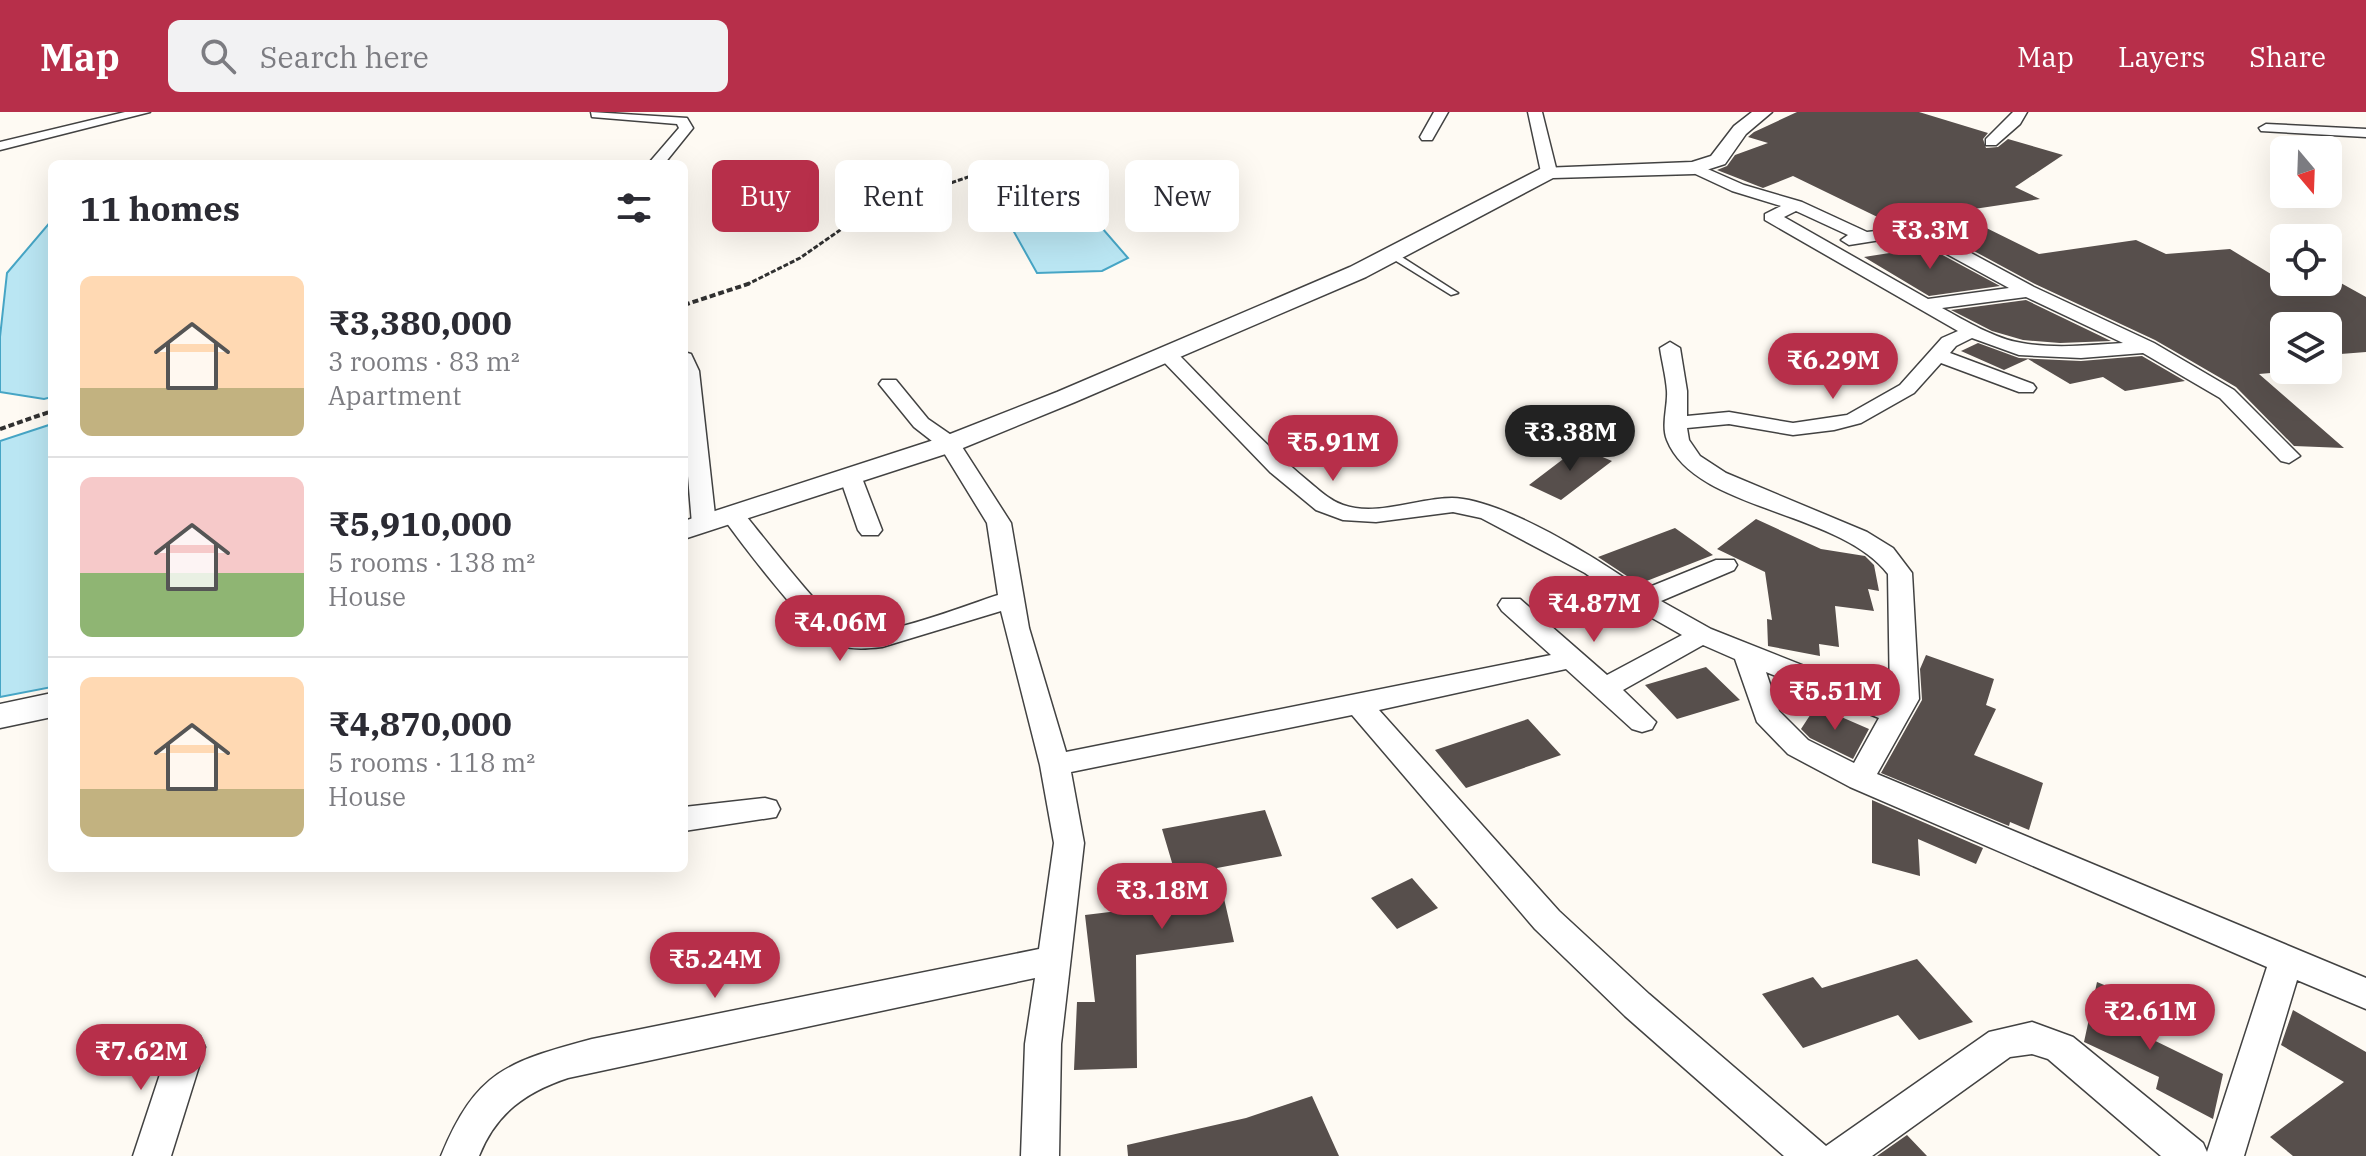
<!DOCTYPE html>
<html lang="en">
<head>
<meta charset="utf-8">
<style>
	body { margin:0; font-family:"IBM Plex Serif",serif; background:#f2f2f3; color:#2b2b33; height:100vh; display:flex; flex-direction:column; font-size:30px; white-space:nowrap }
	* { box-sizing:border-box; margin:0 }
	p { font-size:26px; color:#7c7c81 }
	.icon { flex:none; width:44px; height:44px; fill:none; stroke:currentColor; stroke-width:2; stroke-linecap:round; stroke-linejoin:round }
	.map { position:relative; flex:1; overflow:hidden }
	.side { position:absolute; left:48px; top:48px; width:640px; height:712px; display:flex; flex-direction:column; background:#fff; border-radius:12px; box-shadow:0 8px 32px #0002 }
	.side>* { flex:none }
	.hud { position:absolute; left:712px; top:48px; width:760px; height:72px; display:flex; gap:16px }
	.needle { width:52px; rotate:161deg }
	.buttons { position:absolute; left:2270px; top:24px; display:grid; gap:16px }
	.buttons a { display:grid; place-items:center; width:72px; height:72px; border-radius:12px; background:#fff; box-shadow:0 8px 32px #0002; font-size:40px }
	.price { position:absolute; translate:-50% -68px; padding:0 18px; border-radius:28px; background:#b72f4a; color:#fff; font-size:26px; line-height:52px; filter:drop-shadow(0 2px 4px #0008) }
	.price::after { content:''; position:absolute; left:50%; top:48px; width:24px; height:18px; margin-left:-12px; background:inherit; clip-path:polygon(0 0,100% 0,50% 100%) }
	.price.active { background:#222; color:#fff }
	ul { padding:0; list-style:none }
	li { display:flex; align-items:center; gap:24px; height:200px; padding:0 32px }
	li+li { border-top:2px solid #e1e1e2 }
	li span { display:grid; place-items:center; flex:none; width:224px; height:160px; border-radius:12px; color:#555 }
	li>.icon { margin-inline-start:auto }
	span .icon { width:96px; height:96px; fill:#fffc; stroke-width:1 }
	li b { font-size:34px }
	h2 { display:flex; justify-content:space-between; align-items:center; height:96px; padding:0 32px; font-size:34px }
	.chip { padding:0 28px; border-radius:12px; background:#fff; box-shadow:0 8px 32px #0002; font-size:28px; line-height:72px }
	.chip.active { background:#b72f4a; color:#fff }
	header { display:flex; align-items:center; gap:48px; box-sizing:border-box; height:112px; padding:0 40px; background:#b72f4a; color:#fff }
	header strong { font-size:38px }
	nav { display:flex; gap:44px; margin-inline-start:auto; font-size:28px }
	.search { width:560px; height:72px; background:#f2f2f3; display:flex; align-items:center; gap:20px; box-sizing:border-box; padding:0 28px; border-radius:12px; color:#7c7c81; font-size:30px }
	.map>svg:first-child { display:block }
	.water { fill:#bae6f3; stroke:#46a5c5; stroke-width:2 }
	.building { fill:#574f4c }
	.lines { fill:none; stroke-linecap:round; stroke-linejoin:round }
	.service-casing { stroke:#424242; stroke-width:3 }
	.minor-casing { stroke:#424242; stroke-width:3 }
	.tertiary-casing { stroke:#424242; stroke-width:3 }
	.path-far1 { stroke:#313131; stroke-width:3; stroke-dasharray:5 2; stroke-linecap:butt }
	.path { stroke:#313131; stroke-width:4; stroke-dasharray:6 3; stroke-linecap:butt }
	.service { fill:#fff; fill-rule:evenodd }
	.minor { fill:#fff; fill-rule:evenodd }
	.tertiary { fill:#fff; fill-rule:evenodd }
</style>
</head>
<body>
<header>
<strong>Map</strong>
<div class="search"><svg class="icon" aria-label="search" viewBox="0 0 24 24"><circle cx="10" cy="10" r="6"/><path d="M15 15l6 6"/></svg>Search here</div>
<nav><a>Map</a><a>Layers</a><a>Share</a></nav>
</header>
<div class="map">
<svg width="2366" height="1044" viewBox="0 0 2366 1044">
	<rect width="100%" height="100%" fill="#fefaf3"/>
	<path class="water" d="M1084,101L1096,109L1128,146L1102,159L1037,161L1009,111L1013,107Z
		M52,108V285L44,287L0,280V225L7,161Z
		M52,312V575L0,585V329Z"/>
	<path class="building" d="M1797,0H1919L1988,21L1983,27L1986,36L1998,35L2008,27L2063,43L2015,75L2040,87L1954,100L2039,142L2136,128L2166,142L2230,137L2284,170H2339L2366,185V240L2328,243V214H2284V247L2274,248L2284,254V258L2293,259L2259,262L2344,336L2294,334L2236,275L2155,228L2035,172L1922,111L1896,114L1793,64L1763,76L1717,58L1727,54L1735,43L1768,31L1748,25L1754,20Z
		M1911,126L2000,174L1929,184L1864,145L1915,137L1899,128Z
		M2026,188L2111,229L2060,231L2023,228L1992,219L1951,198Z
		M1978,231L2019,246L2081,249L2142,244L2185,269L2125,279L2103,265L2070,272L2028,247L2004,258L1961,239Z
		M1579,335L1612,349L1561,388L1529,373Z
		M1756,407L1821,437L1865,444L1874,453L1879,479L1868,477L1874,499L1835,494L1839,535L1819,532L1820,544L1768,534L1767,507L1772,508L1765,460L1717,437Z
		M1675,416L1713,443L1639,472L1598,445Z
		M1926,543L1994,567L1986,593L1996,597L1974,643L2043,671L2029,718L2010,710L2009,714L1881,661L1922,588L1920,557Z
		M1706,555L1740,588L1677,607L1645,573Z
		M1816,594L1869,617L1853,647L1810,626L1801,617Z
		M1528,607L1561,643L1466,676L1435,638Z
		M1872,688L1983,736L1976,752L1918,727L1920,764L1872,751Z
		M1265,698L1282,744L1217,756L1234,830L1136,843L1137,956L1074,958L1077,890H1095L1085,803L1184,791L1162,717Z
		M1412,766L1438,796L1397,817L1371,786Z
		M1917,847L1973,910L1919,928L1898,903L1803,936L1762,882L1813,865L1822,876Z
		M2097,870L2138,887L2133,918L2223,962L2213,1007L2156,977L2159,965L2084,930Z
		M2293,898L2366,940V1044H2293L2270,1025L2344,970L2281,933Z
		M1312,984L1339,1044H1128L1127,1033L1246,1006Z
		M1907,1023L1927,1044H1877Z"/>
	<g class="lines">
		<defs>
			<path id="service" d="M1388,140H1394L1458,181L1451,183L1388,144Z"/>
			<path id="minor" d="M125,0H150L0,38V30Z
				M591,0L687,6L693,16L664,52H648L679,16L677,12L592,5Z
				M1434,0H1448L1432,28H1422L1420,25Z
				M1528,0H1542L1557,60L1554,63L1549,65L1541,60Z
				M2013,0H2027L2020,12L1996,33H1986V27Z
				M2266,12L2366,17V25L2261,19L2259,16Z
				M1694,51L1744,73L1802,90L1867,120L1921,114L2034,175L2154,231L2234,278L2300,344L2289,351L2281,349L2220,286L2143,241L2081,246L2019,243L1972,226L1956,234L1950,241L2033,272L2036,276L2033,280H2019L1941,251L1914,281L1861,311L1834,318L1793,323L1729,312L1687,316L1689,328L1700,344L1726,361L1867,420L1893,436L1912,461L1919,587L1877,662L2366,866V897L2297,868L2244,1044H2161L2048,947L2032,942L2010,945L1872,1044H1784L1625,904L1535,817L1352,603L1071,660L1084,731L1061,932L1059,1044H1021L1025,932L1035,866L568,966C526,980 496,1001 479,1044H441C476,959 507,950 592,927L1039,837L1054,731L1040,653L1001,499L882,535C865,537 848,538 832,531C810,522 738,427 721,403L725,398H741C759,419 829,511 848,518C879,529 966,493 998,483L987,411L941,336L914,315L879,272L882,268H896L928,307L957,327L1011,411L1029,516L1066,640L1551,543L1502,499L1498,493L1502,487H1520L1607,563L1682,523L1631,494L1585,461L1481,406L1453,400L1376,410L1343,408L1316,398L1270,360L1159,245L1156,241L1166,235L1173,237C1217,281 1260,329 1308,369C1319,378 1329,388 1343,393C1377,405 1417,386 1452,386C1504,387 1599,448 1642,478L1716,448H1734L1737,453L1734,458L1661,489L1711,517L1890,588L1888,462C1839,398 1695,399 1667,328C1661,313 1668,294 1667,279C1666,264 1662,250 1660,236L1670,230L1680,236L1687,279V304L1729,300L1793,311L1847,303L1900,273L1942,226L1958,219L1765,108V102L1781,94L1732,79L1689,59L1686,56ZM1796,99L1848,123L1841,128L1849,133L1912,123L2009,176L1928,187L1784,105ZM2026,185L2123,231C2090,233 2055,237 2022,231C1995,227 1966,209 1942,196ZM1703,533L1735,547L1757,610L1788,642L1850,675L2267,855L2207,1040L2203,1031L2073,925L2032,910L1989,920L1826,1034L1649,882L1559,799L1379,598L1566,557L1632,617L1642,620L1652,617L1656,610L1623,578ZM1766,560L1879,606L1854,651L1808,628L1779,599Z
				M684,240L691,242L699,259L716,412L712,417H696L692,412L684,316Z
				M851,359L862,366L882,418L878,423H862L858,418L840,366Z
				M765,686L776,689L780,697L776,705L684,719V695Z
				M187,919L200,924L205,935L171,1044H133L169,935L174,924Z"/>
			<path id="tertiary" d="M1752,0H1772L1746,22L1725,52L1694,62L1553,66L1366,165L1075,290L958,338L684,427V409L940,326L1057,280L1350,155L1542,56L1692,50L1711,44L1734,14Z
				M52,581V605L0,616V592Z"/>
		</defs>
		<use href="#service" class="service-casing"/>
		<use href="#minor" class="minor-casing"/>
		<use href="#tertiary" class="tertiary-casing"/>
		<path class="path-far1" d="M746,173L800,146L866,100L1012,50"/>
		<path class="path" d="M684,193L751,171
			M0,317L52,299"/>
		<use href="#service" class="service"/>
		<use href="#minor" class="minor"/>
		<use href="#tertiary" class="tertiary"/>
	</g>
</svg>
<div class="buttons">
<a><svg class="needle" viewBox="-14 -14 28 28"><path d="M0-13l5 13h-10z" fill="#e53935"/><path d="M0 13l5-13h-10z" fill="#7c7c81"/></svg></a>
<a><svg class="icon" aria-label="locate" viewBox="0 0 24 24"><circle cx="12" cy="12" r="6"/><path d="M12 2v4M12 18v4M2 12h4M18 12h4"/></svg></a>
<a><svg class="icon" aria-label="layers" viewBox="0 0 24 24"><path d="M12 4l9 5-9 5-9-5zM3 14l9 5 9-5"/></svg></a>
</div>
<b class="price" style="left:1930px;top:159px">₹3.3M</b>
<b class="price" style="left:1833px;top:289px">₹6.29M</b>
<b class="price active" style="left:1570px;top:361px">₹3.38M</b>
<b class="price" style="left:1333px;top:371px">₹5.91M</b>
<b class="price" style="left:1594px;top:532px">₹4.87M</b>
<b class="price" style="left:840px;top:551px">₹4.06M</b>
<b class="price" style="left:1835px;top:620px">₹5.51M</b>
<b class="price" style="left:1162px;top:819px">₹3.18M</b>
<b class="price" style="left:715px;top:888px">₹5.24M</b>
<b class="price" style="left:2150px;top:940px">₹2.61M</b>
<b class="price" style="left:141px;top:980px">₹7.62M</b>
<div class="hud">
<a class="chip active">Buy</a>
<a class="chip">Rent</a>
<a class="chip">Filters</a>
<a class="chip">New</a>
</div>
<section class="side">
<h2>11 homes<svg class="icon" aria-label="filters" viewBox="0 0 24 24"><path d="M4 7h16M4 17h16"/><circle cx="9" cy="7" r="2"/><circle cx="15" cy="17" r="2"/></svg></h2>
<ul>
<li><span style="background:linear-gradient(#ffd9b3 70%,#c2b280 0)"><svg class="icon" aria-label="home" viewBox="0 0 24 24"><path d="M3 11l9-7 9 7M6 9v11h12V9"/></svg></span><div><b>₹3,380,000</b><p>3 rooms · 83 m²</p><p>Apartment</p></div></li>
<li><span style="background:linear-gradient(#f6c9c9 60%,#8fb573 0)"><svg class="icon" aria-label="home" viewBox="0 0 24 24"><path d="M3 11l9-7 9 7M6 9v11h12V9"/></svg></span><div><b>₹5,910,000</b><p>5 rooms · 138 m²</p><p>House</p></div></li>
<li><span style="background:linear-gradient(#ffd9b3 70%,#c2b280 0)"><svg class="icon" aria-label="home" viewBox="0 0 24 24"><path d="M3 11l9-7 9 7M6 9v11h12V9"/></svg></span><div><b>₹4,870,000</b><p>5 rooms · 118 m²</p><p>House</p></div></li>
</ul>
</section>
</div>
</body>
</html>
